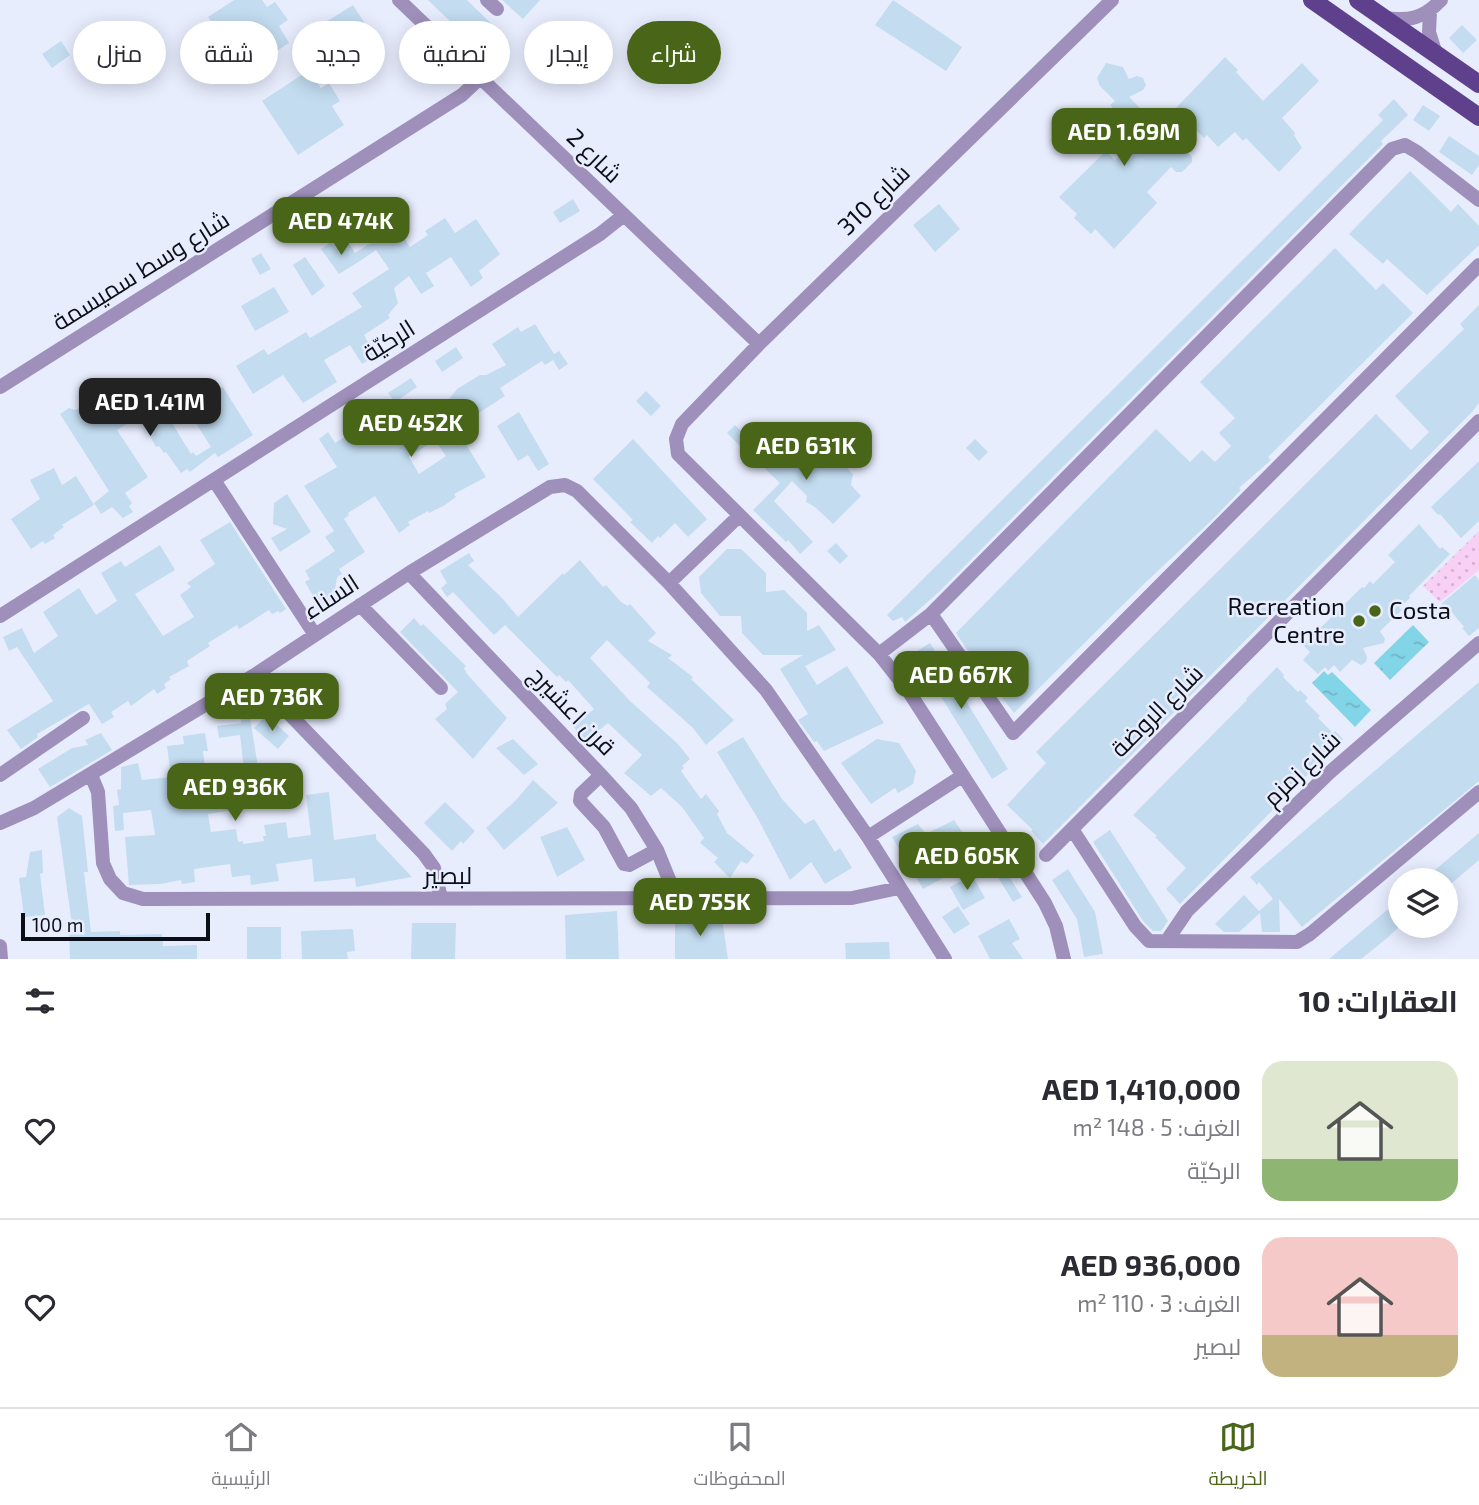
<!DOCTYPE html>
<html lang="ar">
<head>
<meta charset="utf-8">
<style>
	body { margin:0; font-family:"Exo 2",Cairo,sans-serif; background:#f2f2f3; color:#2b2b33; direction:rtl; height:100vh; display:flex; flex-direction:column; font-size:26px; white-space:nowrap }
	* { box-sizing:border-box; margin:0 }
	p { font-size:23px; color:#7c7c81 }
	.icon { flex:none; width:38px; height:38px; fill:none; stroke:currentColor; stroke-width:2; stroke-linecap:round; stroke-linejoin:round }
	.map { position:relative; height:959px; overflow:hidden; direction:ltr }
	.sheet { display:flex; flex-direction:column; background:#fff; flex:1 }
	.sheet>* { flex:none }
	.top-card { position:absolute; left:21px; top:21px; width:700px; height:63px; direction:rtl; display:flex; gap:14px }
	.fabs { position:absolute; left:1388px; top:868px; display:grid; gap:14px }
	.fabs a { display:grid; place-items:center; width:70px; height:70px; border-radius:50%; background:#fff; box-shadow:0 4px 18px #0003; font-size:35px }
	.scale { position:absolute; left:21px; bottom:18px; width:189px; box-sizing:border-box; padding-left:7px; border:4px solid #0c0f17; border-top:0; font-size:19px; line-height:24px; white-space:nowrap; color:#0c0f17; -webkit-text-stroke:5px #e8edfe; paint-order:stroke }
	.price { position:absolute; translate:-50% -60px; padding:0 16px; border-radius:14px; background:#486518; color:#fff; font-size:23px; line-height:46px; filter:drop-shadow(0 2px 4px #0008) }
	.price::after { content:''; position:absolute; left:50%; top:42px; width:21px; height:16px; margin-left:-10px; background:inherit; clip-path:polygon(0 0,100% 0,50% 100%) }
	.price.on { background:#222; color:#fff }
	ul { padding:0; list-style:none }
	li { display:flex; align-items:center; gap:21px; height:175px; padding:0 21px }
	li+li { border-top:2px solid #e1e1e2 }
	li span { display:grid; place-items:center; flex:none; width:196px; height:140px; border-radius:21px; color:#555 }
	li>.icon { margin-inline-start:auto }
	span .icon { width:84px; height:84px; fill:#fffc; stroke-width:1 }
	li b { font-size:30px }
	h2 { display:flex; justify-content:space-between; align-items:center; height:84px; padding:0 21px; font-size:30px }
	.chip { padding:0 24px; border-radius:32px; background:#fff; box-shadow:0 4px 18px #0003; font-size:24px; line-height:63px }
	.chip.on { background:#486518; color:#fff }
	.tabs { display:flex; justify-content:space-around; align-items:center; height:98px; border-top:2px solid #e1e1e2; background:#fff; font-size:19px; color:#7c7c81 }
	.tabs a { display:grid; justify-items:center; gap:4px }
	.tabs .on { color:#486518 }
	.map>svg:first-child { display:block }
	.park { fill:url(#park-dots) }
	.water { fill:url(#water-ripples) }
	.building { fill:#c3dcf0; fill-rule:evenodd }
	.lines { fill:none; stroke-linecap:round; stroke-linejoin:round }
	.minor { stroke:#9f90bb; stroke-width:14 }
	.major { stroke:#5f408d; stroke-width:18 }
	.poi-dot { fill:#486518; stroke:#e8edfe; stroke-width:2.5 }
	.labels { text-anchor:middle; stroke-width:5; stroke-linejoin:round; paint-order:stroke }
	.street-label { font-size:24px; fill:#0c0f17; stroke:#e8edfe }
	.poi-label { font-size:24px; fill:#0c0f17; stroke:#e8edfe; text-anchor:end }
</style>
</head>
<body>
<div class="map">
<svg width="1479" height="959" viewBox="0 0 1479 959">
	<defs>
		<pattern id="park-dots" width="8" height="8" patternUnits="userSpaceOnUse" patternTransform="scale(1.75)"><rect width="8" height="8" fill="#f8d0f5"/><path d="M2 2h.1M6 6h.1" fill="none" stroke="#d3b1d1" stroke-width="1.8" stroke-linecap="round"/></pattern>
		<pattern id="water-ripples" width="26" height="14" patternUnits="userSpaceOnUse" patternTransform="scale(1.75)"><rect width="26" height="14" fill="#82d4e7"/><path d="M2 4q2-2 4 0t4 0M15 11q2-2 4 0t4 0" fill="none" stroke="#6fb5c5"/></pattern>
	</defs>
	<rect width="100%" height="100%" fill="#e8edfe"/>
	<path class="park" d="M1479,531V570L1440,602L1423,586Z"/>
	<path class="water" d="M1413,625L1429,642L1390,680L1374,663Z
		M1324,671L1328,675L1332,672L1371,710L1355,727L1312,683Z"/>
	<path class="building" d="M234,0H262L267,7L275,2L288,20L279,26L289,43L245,72L208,17Z
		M428,0H467L506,38L487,57Z
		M502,0H540L523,19Z
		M893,0L962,47L946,71L875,25Z
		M353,5L373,36L329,64L310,32Z
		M1462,25L1477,40L1463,53L1449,38Z
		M61,41L70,55L52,68L42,54Z
		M1225,57L1238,70L1236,72L1263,101L1302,63L1319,81L1282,118L1295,133L1294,135L1302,148L1279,172L1246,138L1243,141L1235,132L1218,147L1207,135L1204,138L1175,109Z
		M1106,63L1123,67L1129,79L1137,76L1143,78L1146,85L1143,90L1129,97L1158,126L1145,139L1174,138L1192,157V162L1182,172H1176L1171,167L1147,192L1157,203L1114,249L1095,229L1091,234L1074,218L1077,214L1059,197L1106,151L1115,160L1134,140L1143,139L1110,105L1115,101L1100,86L1097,78Z
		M309,70L321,88L329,83L340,101L332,106L344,125L298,155L262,101Z
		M1394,99L1408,115L1381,141L1383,144L940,591L905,622L902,617L893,621L887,615L1383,120L1378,115Z
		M1423,105L1440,116L1429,131L1413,120Z
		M1449,136L1479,156V165L1472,175L1439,152Z
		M1410,171L1451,212L1458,204L1479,226V245L1427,295L1387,259L1383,264L1349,234Z
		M573,199L580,211L560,223L553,212Z
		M939,204L960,229L935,252L913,225Z
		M384,207L410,247L428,235L425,231L445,218L455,233L476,219L500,254L479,271L483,278L471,287L451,257L426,273L434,286L421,294L409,276L394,288L398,303L388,315L390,318L364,335L376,356L362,364L350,345L324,360L337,382L303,403L283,375L253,394L236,366L264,349L268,355L306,332L310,338L362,307L352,293L389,269L376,250L360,261L355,253L375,240L358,216L371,208L377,211Z
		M331,242L336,249L348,242L360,261L339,274L321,249Z
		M1335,248L1376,290L1383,283L1413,313L1268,457L1271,460L1239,488L1241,490L1210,522L1147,581L1014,713L988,680L994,674L966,648L956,633L1156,429L1190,462L1202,450L1215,462L1231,446L1219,433L1235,418L1200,382Z
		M261,253L271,269L260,275L251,259Z
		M305,257L325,286L312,296L293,265Z
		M274,287L289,312L255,331L241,306Z
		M1479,305V403L1472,412L1043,844L1031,831L1033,830L1007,805L1046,763L1036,752L1376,414L1411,450L1429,432L1395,396L1464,329L1460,324Z
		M535,324L554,354L559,351L568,364L559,370L553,360L545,365L542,361L500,388L505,396L457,427L456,428L486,477L454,494L456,497L445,505L429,513L428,511L408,522L410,525L399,533L375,496L348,513L349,515L344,519L365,552L339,569L342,574L337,577L335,590L340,598L321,609L305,582L310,579L305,571L335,551L325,537L334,531L304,486L337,467L319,439L328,432L335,443L363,425L361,422L379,410L397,439L407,422L430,407L431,405H439L450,398L457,389L480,375H486L506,365L492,344L518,327L521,332ZM435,440L446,456L419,474L409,457Z
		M456,347L463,358L442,372L435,361Z
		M411,378L417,387L395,402L388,393Z
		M129,379L130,381L134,379L153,406L163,399L170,410L166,412L178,433L191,454L193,452L196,456L211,447L187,409L223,387L253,435L218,457L215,453L190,472L187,469L181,473L166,452L164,453L159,446L156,447L139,416L117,430L148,477L125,493L132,503L129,506L133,512L123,518L112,507L101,514L94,503L109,491L60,414L69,408L75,410L88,405L96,406L101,413L114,415L125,407L116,392L119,390L117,387Z
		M646,391L661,406L651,416L636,401Z
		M519,412L549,464L538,471L528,455L518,461L497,426Z
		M801,422L834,454L838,450L846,458L842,463L853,474L851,485L861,496L833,524L815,507L806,502L807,496L792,481L774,501L813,542L800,554L788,540L786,542L753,510L780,483L758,462L795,424Z
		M735,425L751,441L743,449L727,433Z
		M633,439L707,519L688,537L675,523L660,538L658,536L652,543L630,522L633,520L593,479Z
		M975,439L988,452L979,461L966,448Z
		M1479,461V521L1461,538L1440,514L1438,515L1431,507Z
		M54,468L62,485L76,476L94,505L62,525L64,527L53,535L55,538L45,544L43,541L31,549L11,519L40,499L30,480Z
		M287,494L311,532L280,552L271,538L287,529L273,524L274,503Z
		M230,522L286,609L280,613L278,611L272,614L269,610L239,629L237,625L208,643L210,646L187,661L189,666L169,677L171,679L164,684L166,688L157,694L154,689L131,706L128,701L111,712L114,717L102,724L89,704L37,734L38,737L21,749L7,730L53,701L17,647L9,651L3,637L22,628L34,653L58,636L43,612L79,588L96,615L117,601L101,573L121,561L125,567L160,545L175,570L135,594L163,636L194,617L180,595L191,587L187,583L215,564L200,540Z
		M1419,524L1440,549L1442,547L1450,554L1409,596L1410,598L1399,608L1402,610L1380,631L1385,639L1384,643L1363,648L1367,657L1366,662L1361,665L1352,660L1340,672L1334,665L1328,671L1325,667L1318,674L1303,660L1310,652L1303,645L1362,587L1364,588L1370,581L1373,584L1395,562L1388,555Z
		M836,543L848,556L840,564L827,551Z
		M727,549H741L766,573V592L784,590L807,613V631L819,625L836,650L805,666L817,685L847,666L884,723L824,751L817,741L814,742L798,720L808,714L780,669L803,655H763L742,633L741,616H720L701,593L699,577Z
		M469,553L474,561L468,565L503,599L518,617L563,573L564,575L580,560L603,587L606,585L621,602L628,606L630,604L656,633L648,641L672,655L668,658L693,677L691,679L734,720L706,745L693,728L647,687L650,683L607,640L590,658L630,701L678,744L690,759L682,766L684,768L681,771L701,799L706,794L719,811L717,814L727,833L754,855L747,864L741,861L730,878L714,862L718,858L700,843L704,838L682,807L661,788L651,796L624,773L642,755L608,723L585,742L573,726L594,709L568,680L566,682L559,675L557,677L505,625L494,635L453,592L447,597L441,588L447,583L440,571Z
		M1475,575L1479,581V628L1469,636L1462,628L1464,627L1450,610L1448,612L1441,604Z
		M414,618L421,626L423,624L466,666L464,668L467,674L507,718L473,759L435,719L447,709L445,704L458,692L400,632Z
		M930,643L1008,769L992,779L914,653Z
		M1277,667L1284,675L1283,677L1298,692L1300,690L1308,698L1305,701L1320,716L1318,718L1333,733L1335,731L1343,739L1180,904L1166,889L1186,868L1155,837L1157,836L1133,815L1247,700L1246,699Z
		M1479,682V781L1302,927L1279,899L1280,932H1262L1260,913L1239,932H1224L1215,924L1244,895L1259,911L1273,899L1259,882L1257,885L1250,877Z
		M249,712L258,767H267L278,774L286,791L300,789L301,800L263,806L244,794L246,808L208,814L211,832L236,829L238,842L243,841V844L264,841L263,836H266L264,825L286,822L288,838L311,835L306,795L329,792L334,840L376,834V839L412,877L356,887L355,878L314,882L312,859L276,864L279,881L251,885L250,875L232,877L230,864L194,869L195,882L182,884L181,880L160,884L129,885L125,837L155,835L151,810L123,813L124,830L115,831L113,806L119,805L117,790L121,789V767L138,763L142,780L171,777L167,746L184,744L183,736L205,733L208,751H203L206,775L244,770L240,735L219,738L217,726L241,723L240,713Z
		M264,718L273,728L276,724L289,736L278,749L254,728Z
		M101,733L112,750L50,787L38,769L72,748L88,745L85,740Z
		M743,737L782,799L805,824L814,819L835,852L840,848L852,868L825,884L811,862L790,880L757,817L717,752Z
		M513,739L538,764L524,775L496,748Z
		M877,739L899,743L916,771L913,784L898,793L895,788L871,804L841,763Z
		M533,780L558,803L504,850L486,828L516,800Z
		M445,802L475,831L463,844L461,841L452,851L424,823Z
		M69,808L82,816L88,872H84L91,932L120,931V935L162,934L163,946L197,945V959H70L69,925H72L57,817Z
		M954,820L976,852L946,863L952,873L923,889L892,837L918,824L926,834Z
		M567,827L585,860L557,877L540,837Z
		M1110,830L1168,921L1161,931H1153L1143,921L1093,842Z
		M1479,833V860L1446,888V880H1423Z
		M42,850L43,873L40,874L45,915L24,917L19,878L26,877L30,852Z
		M998,859L1022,897L1013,902L990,864Z
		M1068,869L1095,912L1103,954L1084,957L1077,919L1052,880Z
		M972,875L985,898L963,910L950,887Z
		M1400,899V926L1386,939L1361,959H1329Z
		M958,906L970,924L954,934L942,917Z
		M617,911L619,959H566L565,915Z
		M675,914L722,918L728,959H675Z
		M1009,919L1020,939L1012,943L1023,959H990L978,936Z
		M412,923H456L455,959H411Z
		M247,927H281V959H247Z
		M353,929L355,951L347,952L348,959H302L301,931Z
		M889,942L890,959H846L845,943Z"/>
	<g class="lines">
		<path class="minor" d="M399,0L759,344
			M487,0L497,9
			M1430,12L1429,32L1436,54
			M1384,18C1409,21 1423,19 1441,0
			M0,387L462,95L480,78
			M214,480L315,635
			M409,573L601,775L631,808L657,850L677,899
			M669,583L739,516
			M360,605L441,688
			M931,614L1013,733L1479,265
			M0,616L600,234L624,215
			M879,654L931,614L1392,149L1405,145L1417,152L1479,200
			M253,676L424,854L434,868L441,898
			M0,775L83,718
			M91,775L98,792L103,863L110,879L123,893L143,899L852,898L899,888
			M601,775L581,794L580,801L604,827L624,864L629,865L657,850
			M0,823L34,808L253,676L409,573L550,487L565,485L577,491L669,583L766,690L868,837L945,959
			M1072,829L1135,926L1149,941L1297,942L1310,934L1479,792
			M868,837L962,776
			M1046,855L1479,421
			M1168,939L1187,911L1329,773L1479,643
			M0,946L1,959
			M1064,959L1056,926L1045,903L909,692L879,654L678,454L676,439L682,424L759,344L1112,0"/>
		<path class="major" d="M1312,0L1479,117
			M1358,0L1479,84"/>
	</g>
	<g class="poi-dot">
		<circle cx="1375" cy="611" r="7"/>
		<circle cx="1359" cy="621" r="7"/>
	</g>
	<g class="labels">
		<g class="street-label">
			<text transform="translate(594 156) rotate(44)" y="8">شارع 2</text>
			<text transform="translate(874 200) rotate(-44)" y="8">شارع 310</text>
			<text transform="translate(141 271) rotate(-32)" y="8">شارع وسط سميسمة</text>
			<text transform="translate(389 341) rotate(-32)" y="8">الركيّة</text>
			<text transform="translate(331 597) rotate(-33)" y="8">السناء</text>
			<text transform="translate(572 711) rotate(46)" y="8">قرن اعشيرج</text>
			<text transform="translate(1157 711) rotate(-45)" y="8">شارع الروضة</text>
			<text transform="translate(1302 769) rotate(-44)" y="8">شارع زمزم</text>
			<text x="448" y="884">لبصير</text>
		</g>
		<g class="poi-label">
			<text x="1345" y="615">Recreation<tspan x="1345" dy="28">Centre</tspan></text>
			<text x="1389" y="619" text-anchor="start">Costa</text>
		</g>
	</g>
</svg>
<div class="fabs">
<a><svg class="icon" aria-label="layers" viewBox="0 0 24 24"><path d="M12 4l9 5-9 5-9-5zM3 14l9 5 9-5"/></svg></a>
</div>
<div class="scale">100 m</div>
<b class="price" style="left:1124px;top:168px">AED 1.69M</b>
<b class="price" style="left:341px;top:257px">AED 474K</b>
<b class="price on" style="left:150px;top:438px">AED 1.41M</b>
<b class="price" style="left:411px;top:459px">AED 452K</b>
<b class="price" style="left:806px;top:482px">AED 631K</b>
<b class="price" style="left:961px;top:711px">AED 667K</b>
<b class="price" style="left:272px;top:733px">AED 736K</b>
<b class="price" style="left:235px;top:823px">AED 936K</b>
<b class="price" style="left:967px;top:892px">AED 605K</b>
<b class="price" style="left:700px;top:938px">AED 755K</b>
<div class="top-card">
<a class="chip on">شراء</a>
<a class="chip">إيجار</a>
<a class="chip">تصفية</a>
<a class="chip">جديد</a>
<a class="chip">شقة</a>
<a class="chip">منزل</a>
</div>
</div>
<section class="sheet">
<h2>العقارات: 10<svg class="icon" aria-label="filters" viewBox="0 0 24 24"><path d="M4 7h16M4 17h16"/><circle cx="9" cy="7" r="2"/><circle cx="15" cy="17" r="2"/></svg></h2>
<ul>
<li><span style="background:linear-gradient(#dfe7d0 70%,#8fb573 0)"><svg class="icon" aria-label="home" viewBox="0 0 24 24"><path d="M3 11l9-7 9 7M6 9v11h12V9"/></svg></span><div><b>AED 1,410,000</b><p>الغرف: 5 · 148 m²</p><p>الركيّة</p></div><svg class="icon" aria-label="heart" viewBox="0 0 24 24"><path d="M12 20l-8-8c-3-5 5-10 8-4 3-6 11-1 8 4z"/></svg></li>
<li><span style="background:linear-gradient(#f6c9c9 70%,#c2b280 0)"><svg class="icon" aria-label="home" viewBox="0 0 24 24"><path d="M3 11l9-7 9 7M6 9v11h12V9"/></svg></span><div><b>AED 936,000</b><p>الغرف: 3 · 110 m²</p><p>لبصير</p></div><svg class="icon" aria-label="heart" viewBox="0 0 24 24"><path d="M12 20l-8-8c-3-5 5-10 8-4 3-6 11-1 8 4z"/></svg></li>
</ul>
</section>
<nav class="tabs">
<a class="on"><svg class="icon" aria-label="map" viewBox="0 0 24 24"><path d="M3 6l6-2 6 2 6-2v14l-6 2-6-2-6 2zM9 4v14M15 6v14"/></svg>الخريطة</a>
<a><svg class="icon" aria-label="saved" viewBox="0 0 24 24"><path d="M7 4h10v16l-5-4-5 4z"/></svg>المحفوظات</a>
<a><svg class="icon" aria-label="home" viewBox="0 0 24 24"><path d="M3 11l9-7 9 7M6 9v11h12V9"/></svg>الرئيسية</a>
</nav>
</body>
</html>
